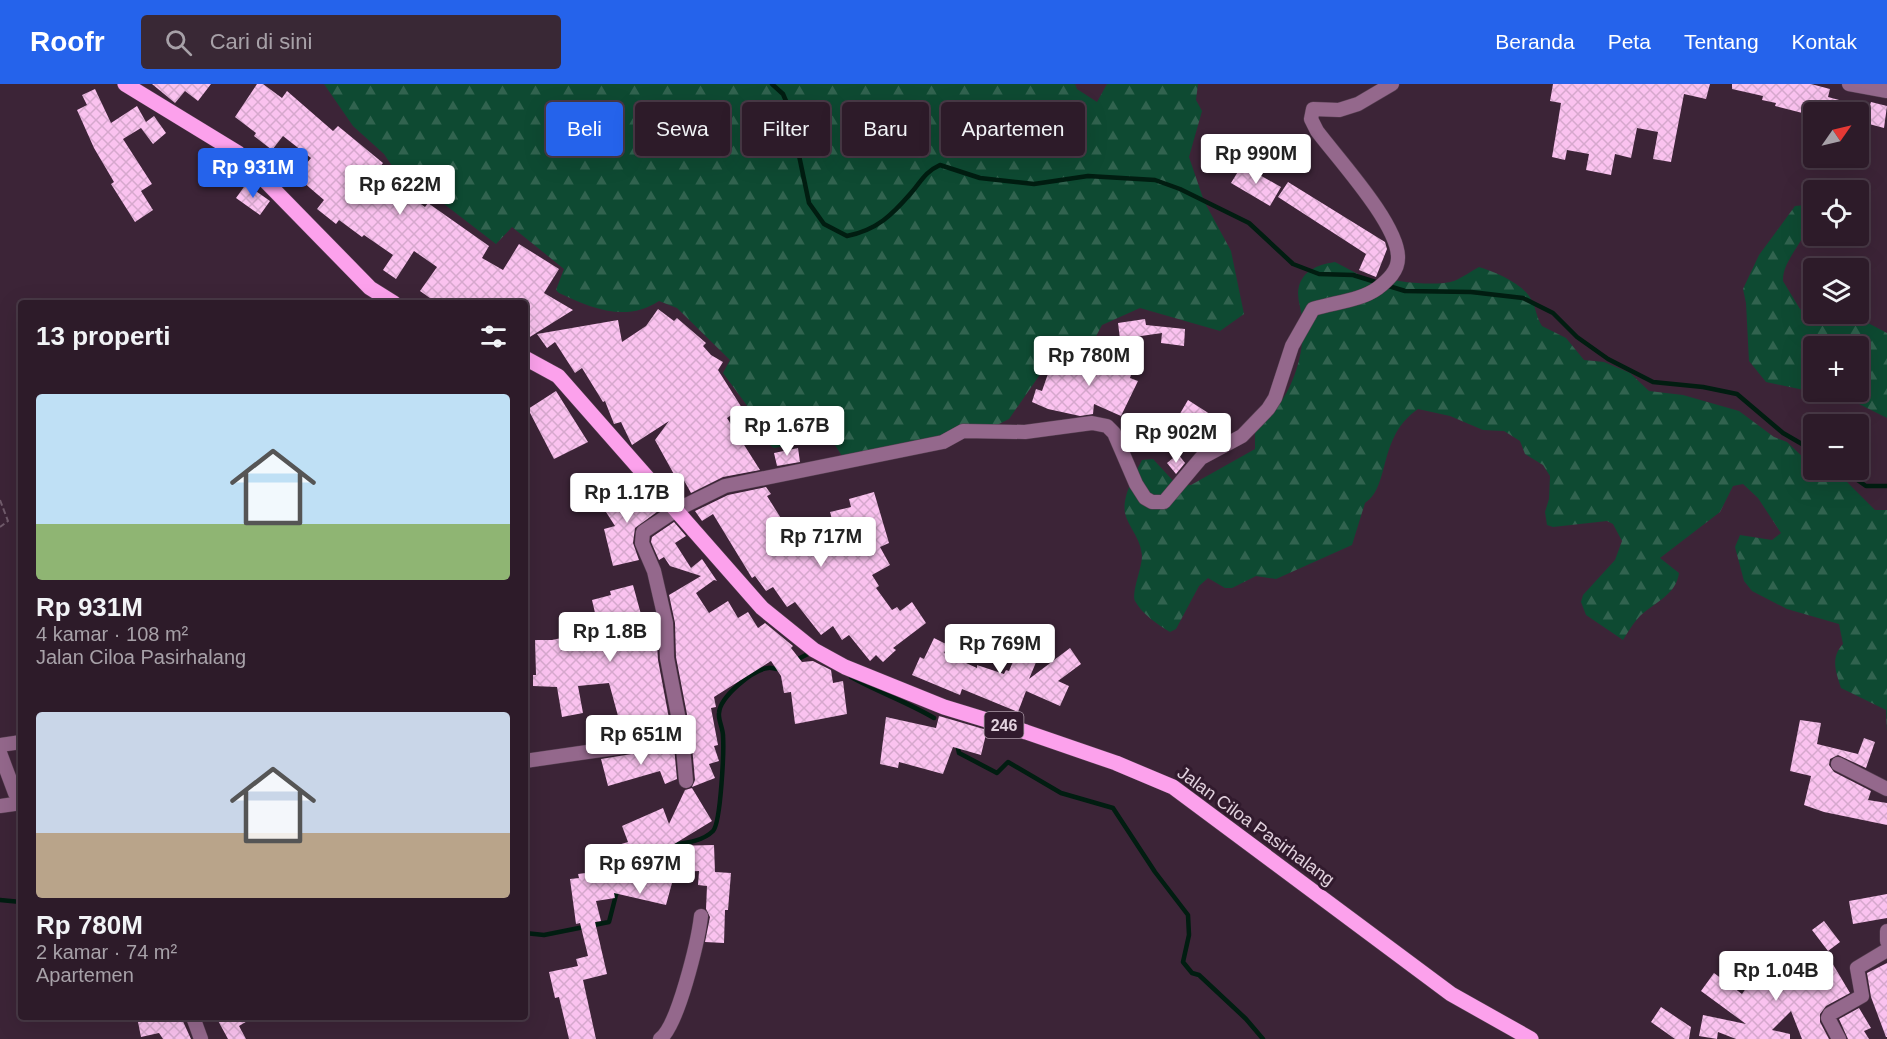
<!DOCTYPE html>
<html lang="id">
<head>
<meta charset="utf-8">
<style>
	body { margin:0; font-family:Helvetica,sans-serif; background:#392835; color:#f1f3f6; height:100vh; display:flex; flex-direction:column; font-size:22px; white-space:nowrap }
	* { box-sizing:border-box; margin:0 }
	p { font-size:20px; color:#a7a1a8 }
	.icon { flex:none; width:33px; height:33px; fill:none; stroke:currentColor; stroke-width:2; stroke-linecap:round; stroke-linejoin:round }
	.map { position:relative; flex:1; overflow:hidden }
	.drawer { position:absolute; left:18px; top:216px; width:510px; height:720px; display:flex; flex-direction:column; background:#2d1b29; border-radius:6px; box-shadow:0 6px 24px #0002,0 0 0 2px #483946 }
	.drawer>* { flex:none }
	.hud { position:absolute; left:546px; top:18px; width:570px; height:54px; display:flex; gap:12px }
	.needle { width:39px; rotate:56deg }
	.fabs { position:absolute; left:1803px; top:18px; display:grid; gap:12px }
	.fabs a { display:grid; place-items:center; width:66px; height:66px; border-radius:6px; background:#2d1b29; box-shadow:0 6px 24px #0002,0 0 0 2px #483946; font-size:30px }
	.price { position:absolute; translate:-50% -51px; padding:0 14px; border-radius:6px; background:#fff; color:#222; font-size:20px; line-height:39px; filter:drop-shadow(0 2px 3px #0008) }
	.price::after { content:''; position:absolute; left:50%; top:36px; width:18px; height:14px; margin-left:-9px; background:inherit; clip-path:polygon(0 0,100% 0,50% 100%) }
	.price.current { background:#2563eb; color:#fff }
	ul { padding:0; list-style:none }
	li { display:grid; align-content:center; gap:12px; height:318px; padding:0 18px }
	li span { display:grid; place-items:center; height:186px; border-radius:6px; color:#555 }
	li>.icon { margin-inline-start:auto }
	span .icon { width:108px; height:108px; fill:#fffc; stroke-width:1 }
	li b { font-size:26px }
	h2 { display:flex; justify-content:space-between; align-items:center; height:72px; padding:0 18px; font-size:26px }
	.pill { padding:0 21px; border-radius:6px; background:#2d1b29; box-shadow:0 6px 24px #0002,0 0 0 2px #483946; font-size:21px; line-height:54px }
	.pill.current { background:#2563eb; color:#fff }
	header { display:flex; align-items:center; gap:36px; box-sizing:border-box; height:84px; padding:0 30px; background:#2563eb; color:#fff }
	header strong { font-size:28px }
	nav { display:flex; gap:33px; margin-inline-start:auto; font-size:21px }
	.search { width:420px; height:54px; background:#392835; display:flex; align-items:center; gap:15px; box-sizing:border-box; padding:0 21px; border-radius:6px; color:#a7a1a8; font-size:22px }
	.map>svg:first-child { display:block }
	.forest { fill:url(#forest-firs); fill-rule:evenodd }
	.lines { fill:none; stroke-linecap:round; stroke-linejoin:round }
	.stream { stroke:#011d11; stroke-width:4.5 }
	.building { fill:url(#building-cross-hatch) }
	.minor-casing { stroke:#574052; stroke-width:15 }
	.major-casing { stroke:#574052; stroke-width:16 }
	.path { stroke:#705b6b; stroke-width:2; stroke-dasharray:6 3; stroke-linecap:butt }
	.minor { stroke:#94688c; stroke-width:14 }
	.major { stroke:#fca1ec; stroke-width:15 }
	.labels { text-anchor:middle; stroke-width:6; stroke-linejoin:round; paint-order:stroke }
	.shield { fill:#311a2d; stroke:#ad9ba9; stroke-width:1.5 }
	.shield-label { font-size:16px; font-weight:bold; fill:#e2d2de }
	.street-label { font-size:18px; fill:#e2d2de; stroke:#311a2d }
</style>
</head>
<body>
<header>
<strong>Roofr</strong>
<div class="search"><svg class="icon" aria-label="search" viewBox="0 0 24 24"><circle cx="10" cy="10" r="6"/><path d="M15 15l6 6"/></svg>Cari di sini</div>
<nav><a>Beranda</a><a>Peta</a><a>Tentang</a><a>Kontak</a></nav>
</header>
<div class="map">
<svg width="1887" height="955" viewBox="0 0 1887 955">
	<defs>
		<pattern id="forest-firs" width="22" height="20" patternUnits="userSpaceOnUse" patternTransform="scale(1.5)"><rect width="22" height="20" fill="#0e4a32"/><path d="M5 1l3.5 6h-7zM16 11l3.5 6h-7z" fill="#31634f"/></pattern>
		<pattern id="building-cross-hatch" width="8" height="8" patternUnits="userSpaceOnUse" patternTransform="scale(1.5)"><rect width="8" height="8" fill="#fac2ef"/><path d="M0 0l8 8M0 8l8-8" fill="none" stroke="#d6a8cd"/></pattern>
	</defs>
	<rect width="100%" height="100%" fill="#3c2437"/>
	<path class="forest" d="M324,0H1075L1077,5L1097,18L1107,0H1198L1196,16L1202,27L1189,73L1204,117L1231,167L1244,230L1220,247L1140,224L1102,241L1084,275L1063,270L1048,279L1009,335L993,343L933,357L842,372L835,361L807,358L774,364L743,342L751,327L723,289L730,276L677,224L659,217C626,239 591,224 559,209L556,206L564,185L512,143L496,160L422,103L401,95L384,70L353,42Z
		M1806,121C1819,148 1782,171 1783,197L1800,225L1811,231L1851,230L1887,249V334L1851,316L1766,298L1749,277L1746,219L1743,205L1759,171L1795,122ZM1814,262H1858V308H1814Z
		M1335,178L1373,198L1384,193C1397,199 1440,202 1454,197C1462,194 1471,187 1479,183C1495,188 1522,199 1531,215C1536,223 1536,233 1542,242L1566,254L1584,276L1604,278L1630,289L1649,307L1683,311L1739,327L1774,353L1787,358L1808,378H1813L1814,386H1835L1875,426H1887V648L1886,626L1841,604C1836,588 1830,574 1843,560L1839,540L1787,525L1752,507L1744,497L1735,463L1740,451L1772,456L1781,449L1758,414L1743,400L1733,402L1720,428L1660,474L1679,489C1676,511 1655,518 1640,532C1634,538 1628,548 1623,556L1586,531L1581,518L1583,511L1615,476L1622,457L1613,440L1607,437L1553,443L1547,441L1545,428L1549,415L1550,392L1543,381L1525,370L1520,357L1504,347L1483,346L1450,332L1418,325C1377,353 1391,402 1365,419L1352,461L1276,495L1256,492L1232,504H1225L1208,494L1199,502L1176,545L1170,548C1157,540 1143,531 1135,517C1131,509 1142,484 1142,472C1141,454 1128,443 1125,429C1122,412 1135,390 1142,376L1153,375L1177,401H1191L1255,365V344C1288,324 1307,272 1302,234C1301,223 1296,213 1299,202C1304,185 1321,180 1335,178Z"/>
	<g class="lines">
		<path class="stream" d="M772,0L783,10L789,24L809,119L824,140L847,152C877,146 892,131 911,109C922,96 925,88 940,81L980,94L1034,100L1088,92L1155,96L1180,105L1249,139L1293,180L1319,190L1353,191L1405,207L1471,208L1523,214L1553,229L1577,253L1608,275L1653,298L1703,303L1737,310L1783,349L1814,367
			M1843,386L1866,402H1887
			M794,577L810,569
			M851,593C878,608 907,618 934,634
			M957,660L959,669L997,689L1008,678L1061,709L1113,724L1155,788L1188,831L1189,851L1183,878L1192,889L1199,891L1246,935L1263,955
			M670,761C684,759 702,758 713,747C721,738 724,666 723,652C723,644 718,636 719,629C720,613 752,586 768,584C771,583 774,585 777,585L781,582
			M0,816L21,818
			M525,849L544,851L609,838L618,803"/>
	</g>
	<path class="building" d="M152,0H211L198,17L185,7L175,19Z
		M257,0H263L282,14L287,7L333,47L338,42L383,79L373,92L397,111L401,106L425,123L428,119L489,162L482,174L503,186L519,160L559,185L544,209L573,226L525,256V219H437L420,207L437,183L414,167L396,195L383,186L393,171L364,151L362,153L339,136L336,140L317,125L324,116L296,92L311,74L283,52L272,66L254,52L256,49L235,33Z
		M1553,0H1710L1706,15L1684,10L1671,78L1653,75L1658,48L1637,44L1631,74L1615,70L1611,91L1586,86L1589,70L1567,66L1565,76L1552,73L1561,19L1550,17Z
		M1732,0H1811L1830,5L1828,13L1869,24L1871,18L1887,22L1884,44L1858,37V28H1814V32L1775,22L1776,19L1762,16L1763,12L1732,5Z
		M95,5L111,39L137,22L146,38L154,32L166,49L153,60L141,44L123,55L152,100L141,107L153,126L135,138L111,100L114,98L94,64L77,26L87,21L82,11Z
		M1242,81L1281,103L1270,122L1231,99Z
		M1288,98L1385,158L1387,165L1376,193L1359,186L1366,170L1278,113Z
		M246,100L270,117L260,131L236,114Z
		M658,225L674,237L677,234L706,259L703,262L711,271L723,278L718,286L742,324L727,334L760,386L723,393L691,409L681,391L676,394L655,356L669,337L632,361L621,338L614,340L605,317L603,318L582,284L575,289L555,258L547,264L537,250L618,236L622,258L646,242Z
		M1145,235L1146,241L1185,245L1184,262L1161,259L1162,249L1120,255L1118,239Z
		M1091,269L1114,277L1116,269L1136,276L1130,294L1138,297L1121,332L1094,320L1093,330L1080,332L1048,325L1032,318L1036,305L1042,307L1050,284L1063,288L1067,277L1086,284Z
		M556,307L588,358L554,375L528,325Z
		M1188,316L1213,332L1198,354L1204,361L1195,367L1168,350Z
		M798,364L800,378L777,382L774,369Z
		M1178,370L1185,379L1176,390L1167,379Z
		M626,395L634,408L639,405L654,425L659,422L661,425L635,444L633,459L639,476L613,482L604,445L615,442L606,428L623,417L617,408Z
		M766,403L771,410L767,412L789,447L802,443L813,472L838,458L830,428L851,423L849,415L874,408L889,459L880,463L890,481L872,491L879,502L876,504L892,526L897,523L900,527L912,518L926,539L893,564L896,566L883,578L876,571L870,577L849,551L842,556L833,542L821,551L795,518L787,523L773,503L766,507L755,492L752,494L713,430L702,437L695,427L728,411Z
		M674,438L686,452L675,459L691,484L702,475L717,497L714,496L696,509L709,529L728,517L738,534L748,528L758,544L765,539L793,562L791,564L802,578L813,577L831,586L833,599L843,597L847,630L795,640L791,608L784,609L781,592L771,577L714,613L716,623L711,624L718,661L714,662L719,677L709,680L715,694L692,703L695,696L691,651L676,573L675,539L669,511L701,492L670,482L664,473L659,476L651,458L652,453Z
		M633,501L642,534L655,532L658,576L671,645L644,651L642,638L621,643L609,599L578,602L583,629L562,633L557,603L533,602V591H536L535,556H552L599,546L592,516L611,511L610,507Z
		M1026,548L1045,557L1029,595L1070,564L1081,580L1058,597L1069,602L1060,622L1026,607L1018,628L962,605L960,611L912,591L920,573L924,575L934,554L948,561L944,569L977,584V581L1004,590L1006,586L1009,587Z
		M939,632L987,646L981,671L953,663L943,690L899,678L898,684L880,680L886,633L936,644Z
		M1800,636L1821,639L1817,660L1858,670L1864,654L1875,658L1866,684L1838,671L1830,675L1829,681L1834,688L1871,707L1868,716L1887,719V741L1824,728L1804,721L1811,692L1790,687Z
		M674,663L677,695L665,700L660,687L608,702L601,675Z
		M692,704L712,737L671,762L714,761L715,788L731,789L728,826H725L724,859L705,858L710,833L706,825L707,802L698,801L699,787L675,788L666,821L614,809L615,814L596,817L601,837L595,838L607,890L583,896L596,955H569L559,913L555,914L549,888L578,882L576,875L588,872L580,839L576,840L570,795L579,794L578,790L600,787V785L625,782L618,761L628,758L622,742L663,724L669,740L685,706Z
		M1887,810V834L1853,840L1849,817Z
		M1824,837L1840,858L1828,867L1812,846Z
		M1798,870L1808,884L1828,872L1850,909L1826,922L1820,930V938L1829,955H1802L1791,927L1772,946L1790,950V955H1736L1718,948L1717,955L1699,952L1703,931L1746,940L1701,907L1714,889L1742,910L1756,890L1763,895Z
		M1887,879V953H1886L1871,913L1867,889Z
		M1661,923L1691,943L1689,955H1675L1651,938Z
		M1859,924L1871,944L1864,947L1869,955H1848L1839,935Z
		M137,933H181L191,955H163L159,949L141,953Z
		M216,933H254L239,942L246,955H228Z"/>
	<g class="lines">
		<defs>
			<path id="minor" d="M1849,0L1887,7
				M0,661L21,658
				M0,669L15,709L21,718
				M525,677L643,660L682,652
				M1838,680L1887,705
				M686,697L682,652L667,574L666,539L654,487L642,459L643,448L676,426L725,402L943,358L963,347L1025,348L1092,339L1107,342L1114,349L1136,400L1145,414L1152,418H1164L1201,374L1242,352L1268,325L1275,314L1292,262L1313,225C1335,218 1360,217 1378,204C1388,196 1398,187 1398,174C1399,141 1338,75 1317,47L1311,35L1313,25L1339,26L1358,20L1392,0
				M0,722L21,719
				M1887,847V857
				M193,933L201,955
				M660,955C678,942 698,857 701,832
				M1839,955L1828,934L1830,930L1862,912L1857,884L1887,866"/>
			<path id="major" d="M125,0L238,69L370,204L394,219
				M525,274L558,292L762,524L814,566L845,583L944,623L1026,648L1116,679L1173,703L1451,910L1531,955"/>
		</defs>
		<use href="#minor" class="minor-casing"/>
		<use href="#major" class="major-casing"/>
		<path class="path" d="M0,416L8,437L0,443"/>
		<use href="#minor" class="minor"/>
		<use href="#major" class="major"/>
	</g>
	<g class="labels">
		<rect class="shield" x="984.5" y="628" width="39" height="26" rx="4.5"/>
		<g class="shield-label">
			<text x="1004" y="647">246</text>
		</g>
		<g class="street-label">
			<text transform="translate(1256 742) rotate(36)" y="6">Jalan Ciloa Pasirhalang</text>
		</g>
	</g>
</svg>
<div class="fabs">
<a><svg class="needle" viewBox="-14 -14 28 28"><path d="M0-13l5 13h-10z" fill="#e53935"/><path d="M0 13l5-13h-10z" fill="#a7a1a8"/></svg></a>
<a><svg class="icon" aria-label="locate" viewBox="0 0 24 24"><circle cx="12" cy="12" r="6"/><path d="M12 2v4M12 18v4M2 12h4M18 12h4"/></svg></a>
<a><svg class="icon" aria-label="layers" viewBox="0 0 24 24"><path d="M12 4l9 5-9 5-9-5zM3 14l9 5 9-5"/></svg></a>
<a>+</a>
<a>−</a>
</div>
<b class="price" style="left:1256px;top:101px">Rp 990M</b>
<b class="price current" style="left:253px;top:115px">Rp 931M</b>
<b class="price" style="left:400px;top:132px">Rp 622M</b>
<b class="price" style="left:1089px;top:303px">Rp 780M</b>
<b class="price" style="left:787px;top:373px">Rp 1.67B</b>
<b class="price" style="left:1176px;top:380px">Rp 902M</b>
<b class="price" style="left:627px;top:440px">Rp 1.17B</b>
<b class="price" style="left:821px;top:484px">Rp 717M</b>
<b class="price" style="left:610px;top:579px">Rp 1.8B</b>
<b class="price" style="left:1000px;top:591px">Rp 769M</b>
<b class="price" style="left:641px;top:682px">Rp 651M</b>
<b class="price" style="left:640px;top:811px">Rp 697M</b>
<b class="price" style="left:1776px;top:918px">Rp 1.04B</b>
<div class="hud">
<a class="pill current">Beli</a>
<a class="pill">Sewa</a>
<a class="pill">Filter</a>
<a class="pill">Baru</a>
<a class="pill">Apartemen</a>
</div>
<section class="drawer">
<h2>13 properti<svg class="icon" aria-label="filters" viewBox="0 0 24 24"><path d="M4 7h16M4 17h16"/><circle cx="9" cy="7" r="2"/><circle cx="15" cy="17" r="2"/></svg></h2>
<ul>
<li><span style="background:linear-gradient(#bfe0f5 70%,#8fb573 0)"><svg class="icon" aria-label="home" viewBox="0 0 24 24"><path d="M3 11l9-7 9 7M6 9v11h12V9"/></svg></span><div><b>Rp 931M</b><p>4 kamar · 108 m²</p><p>Jalan Ciloa Pasirhalang</p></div></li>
<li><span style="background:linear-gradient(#c9d6e8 65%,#b9a48a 0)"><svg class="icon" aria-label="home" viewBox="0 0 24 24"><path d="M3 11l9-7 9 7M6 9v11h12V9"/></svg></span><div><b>Rp 780M</b><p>2 kamar · 74 m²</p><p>Apartemen</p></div></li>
</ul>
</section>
</div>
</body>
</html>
